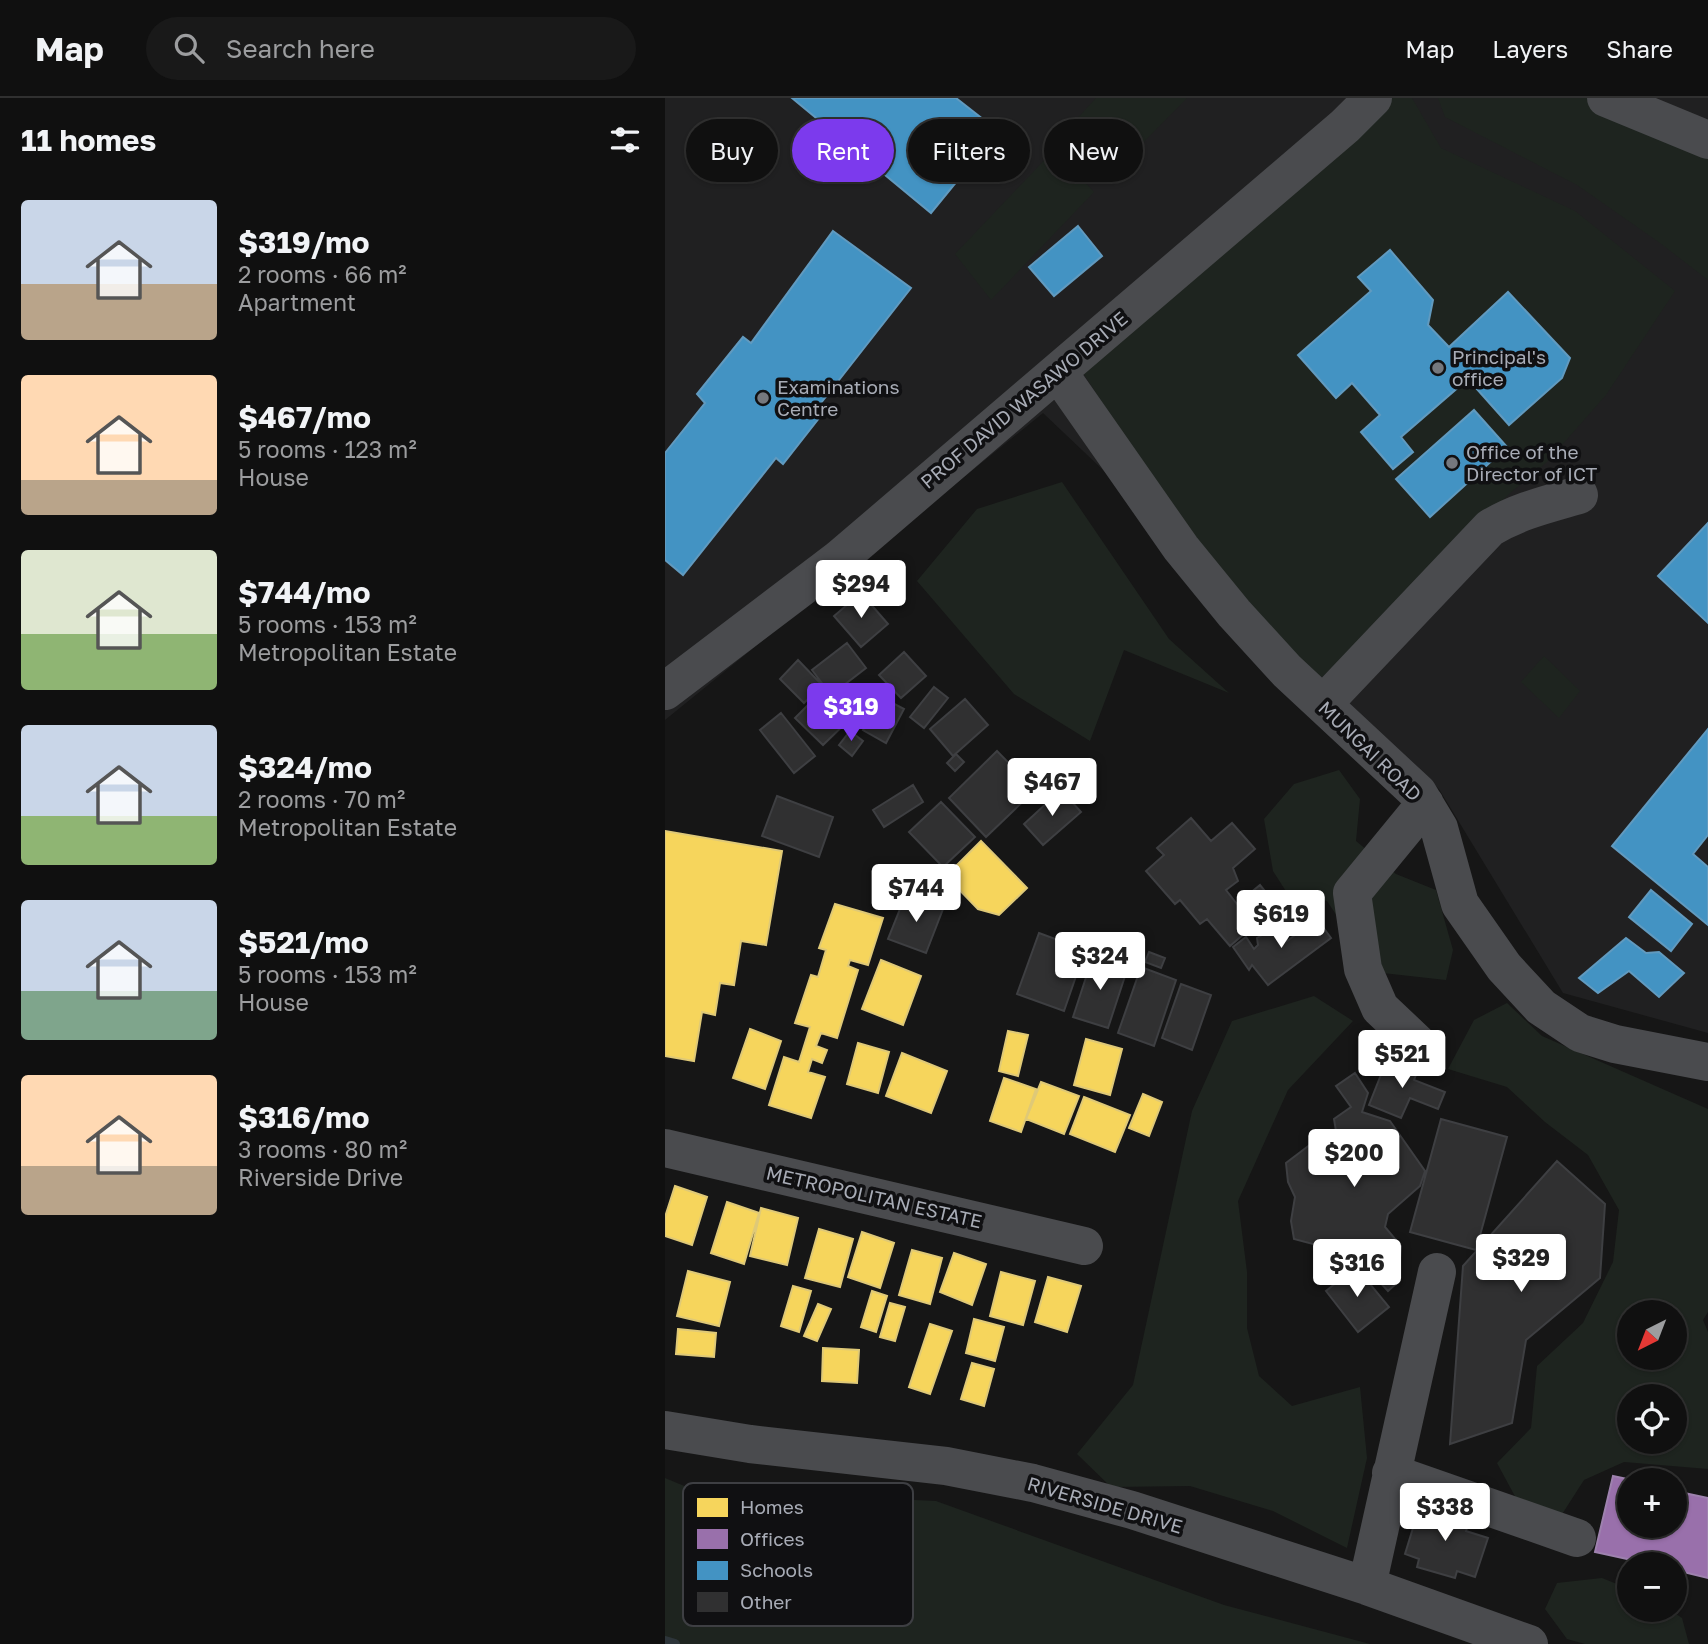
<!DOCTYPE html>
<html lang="en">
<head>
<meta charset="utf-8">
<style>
	body { margin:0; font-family:"Golos Text",sans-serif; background:#191919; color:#f1f3f6; height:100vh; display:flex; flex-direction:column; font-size:26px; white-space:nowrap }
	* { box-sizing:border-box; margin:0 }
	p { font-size:23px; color:#9c9d9f }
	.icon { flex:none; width:38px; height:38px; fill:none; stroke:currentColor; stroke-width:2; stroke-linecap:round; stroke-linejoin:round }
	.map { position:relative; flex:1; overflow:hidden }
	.details { display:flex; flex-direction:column; background:#101010; width:665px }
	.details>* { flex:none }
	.banner { position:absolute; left:21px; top:21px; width:665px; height:63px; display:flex; gap:14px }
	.needle { width:46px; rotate:222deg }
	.tools { position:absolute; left:952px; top:1202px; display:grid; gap:14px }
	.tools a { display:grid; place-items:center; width:70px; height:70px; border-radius:50%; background:#101010; box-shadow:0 2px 5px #0004,0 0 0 2px #303030; font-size:35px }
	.price { position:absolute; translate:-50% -60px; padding:0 16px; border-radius:7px; background:#fff; color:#222; font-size:23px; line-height:46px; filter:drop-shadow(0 2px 4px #0008) }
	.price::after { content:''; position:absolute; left:50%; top:42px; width:21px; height:16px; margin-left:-10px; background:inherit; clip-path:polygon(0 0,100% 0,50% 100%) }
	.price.on { background:#7c3aed; color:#fff }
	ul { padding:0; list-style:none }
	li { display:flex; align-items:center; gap:21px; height:175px; padding:0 21px }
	li span { display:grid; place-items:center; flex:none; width:196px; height:140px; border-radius:7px; color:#555 }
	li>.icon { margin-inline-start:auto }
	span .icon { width:84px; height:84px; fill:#fffc; stroke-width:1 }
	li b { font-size:30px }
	h2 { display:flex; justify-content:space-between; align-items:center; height:84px; padding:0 21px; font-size:30px }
	.tag { padding:0 24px; border-radius:32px; background:#101010; box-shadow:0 2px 5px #0004,0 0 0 2px #303030; font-size:24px; line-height:63px }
	.tag.on { background:#7c3aed; color:#fff }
	header { display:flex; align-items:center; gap:42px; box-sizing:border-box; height:98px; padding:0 35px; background:#101010; border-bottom:2px solid #303030 }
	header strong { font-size:33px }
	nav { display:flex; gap:38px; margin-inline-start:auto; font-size:24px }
	.search { width:490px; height:63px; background:#191919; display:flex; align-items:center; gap:18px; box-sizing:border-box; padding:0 24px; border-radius:38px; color:#9c9d9f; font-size:26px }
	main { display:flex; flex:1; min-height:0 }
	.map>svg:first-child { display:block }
	.built { fill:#202021 }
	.green { fill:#1e241f; fill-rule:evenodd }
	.homes { fill:#f6d55c; stroke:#dfc977; stroke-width:2 }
	.offices { fill:#9970ab; stroke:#9e82ae; stroke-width:2 }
	.schools { fill:#4393c3; stroke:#619abf; stroke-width:2 }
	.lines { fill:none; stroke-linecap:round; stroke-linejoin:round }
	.stream { stroke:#2d353a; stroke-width:10 }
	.building { fill:#303031; stroke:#3e3f42; stroke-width:2 }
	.minor { stroke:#4a4b4e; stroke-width:38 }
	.poi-dot { fill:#75787e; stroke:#101012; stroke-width:2.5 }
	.labels { text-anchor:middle; stroke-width:7; stroke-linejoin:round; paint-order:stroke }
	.poi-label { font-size:19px; fill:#a8acb6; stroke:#101012; text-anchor:start }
	.street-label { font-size:19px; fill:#a8acb6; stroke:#101012 }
	.key { fill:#101012; stroke:#3e3f43; stroke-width:2 }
	.key-label { font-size:19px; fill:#a8acb6 }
</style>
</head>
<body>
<header>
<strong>Map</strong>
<div class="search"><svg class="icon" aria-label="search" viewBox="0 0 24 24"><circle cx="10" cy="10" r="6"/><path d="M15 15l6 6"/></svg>Search here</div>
<nav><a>Map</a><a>Layers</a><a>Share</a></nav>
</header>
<main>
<section class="details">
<h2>11 homes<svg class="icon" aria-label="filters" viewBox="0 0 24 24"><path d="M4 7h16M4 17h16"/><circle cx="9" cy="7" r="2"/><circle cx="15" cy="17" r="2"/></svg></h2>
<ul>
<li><span style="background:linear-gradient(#c9d6e8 60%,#b9a48a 0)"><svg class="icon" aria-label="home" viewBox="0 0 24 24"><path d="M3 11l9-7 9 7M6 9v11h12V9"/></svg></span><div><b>$319/mo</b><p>2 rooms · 66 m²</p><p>Apartment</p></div></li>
<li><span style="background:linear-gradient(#ffd9b3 75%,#b9a48a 0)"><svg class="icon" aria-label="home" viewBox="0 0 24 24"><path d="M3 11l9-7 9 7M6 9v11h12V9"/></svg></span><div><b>$467/mo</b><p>5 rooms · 123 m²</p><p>House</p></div></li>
<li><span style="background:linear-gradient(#dfe7d0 60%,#8fb573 0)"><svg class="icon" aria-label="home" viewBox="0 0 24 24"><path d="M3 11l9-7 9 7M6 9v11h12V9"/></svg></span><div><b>$744/mo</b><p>5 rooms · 153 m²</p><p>Metropolitan Estate</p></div></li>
<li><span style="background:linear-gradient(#c9d6e8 65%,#8fb573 0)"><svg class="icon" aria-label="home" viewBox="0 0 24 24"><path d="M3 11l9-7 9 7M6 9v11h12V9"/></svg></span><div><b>$324/mo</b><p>2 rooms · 70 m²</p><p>Metropolitan Estate</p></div></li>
<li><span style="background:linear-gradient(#c9d6e8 65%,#7fa58c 0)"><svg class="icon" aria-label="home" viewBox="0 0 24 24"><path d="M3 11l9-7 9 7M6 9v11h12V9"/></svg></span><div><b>$521/mo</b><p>5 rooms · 153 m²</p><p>House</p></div></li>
<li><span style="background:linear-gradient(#ffd9b3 65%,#b9a48a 0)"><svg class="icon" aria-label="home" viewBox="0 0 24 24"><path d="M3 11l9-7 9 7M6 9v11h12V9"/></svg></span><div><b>$316/mo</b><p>3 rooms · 80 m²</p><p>Riverside Drive</p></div></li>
</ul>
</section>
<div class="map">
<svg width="1043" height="1546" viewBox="0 0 1043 1546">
	<rect width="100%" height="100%" fill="#161616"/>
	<path class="built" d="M0,0H1043V935L898,895L774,691L378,315L0,622Z"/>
	<path class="green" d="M431,0H522L455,68L409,24Z
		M697,0H747L776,50L910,113L1010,193L941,297L882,364L844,396L654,582L525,441L406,256Z
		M773,0H970L1043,26V182L995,145L912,87L780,19Z
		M389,52L429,94L326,202L290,156Z
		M397,384L504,541L564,595L459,552L425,643L349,596L252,483L312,411Z
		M879,558L915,593L894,620L856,584Z
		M674,672L695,701L691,743L731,776L771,792L788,852L781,882L709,874L662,803L624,798L608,773L599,721L629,686Z
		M649,898L688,923L623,992L573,1103L582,1174V1230L594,1278L627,1308L695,1289L702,1360L682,1450L608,1413L525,1388L446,1389L412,1356L468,1287L527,1013L567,923Z
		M842,905L877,938L1043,1011V1214L1038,1222L1043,1234V1371L959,1364L919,1382L894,1421L859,1415L832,1365L866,1330L872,1268L918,1225L948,1164L954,1112L923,1057L880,1024L842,989L783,971L809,922ZM964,1214H1010V1260H964ZM964,1298H1010V1344H964Z
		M0,1380L29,1392L271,1403L559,1507L705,1546H0Z
		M937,1480L964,1491V1512H1005L1017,1520L1024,1546H920L902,1541L880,1511L892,1485Z"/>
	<path class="homes" d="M0,733L117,753L101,847L76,843L69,887L55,885L50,917L37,914L29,963L0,958Z
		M316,743L362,790L334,817L313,811L281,778Z
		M170,806L218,820L203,867L185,862L183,868L193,872L172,940L156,935L151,948L162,952L157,965L147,961L143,974L160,979L146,1020L104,1007L119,959L134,964L145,929L130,925L146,877L153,879L161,852L154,850Z
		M216,862L256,878L238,927L197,911Z
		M85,931L116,943L100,991L68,980Z
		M343,933L363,937L353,978L334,973Z
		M421,941L457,951L445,997L409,987Z
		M193,945L224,954L213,995L182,986Z
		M237,955L282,973L266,1015L221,998Z
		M339,980L371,991L356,1034L325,1023Z
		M376,984L414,998L399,1036L361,1021Z
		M478,996L497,1004L484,1038L464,1030Z
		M419,999L465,1017L450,1054L405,1036Z
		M10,1088L42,1099L27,1147L0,1138V1119Z
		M62,1104L94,1115L79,1166L46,1155Z
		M96,1110L133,1120L122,1167L85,1158Z
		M154,1131L188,1141L175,1189L140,1180Z
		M197,1134L229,1145L215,1190L183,1179Z
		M247,1152L277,1160L265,1206L234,1197Z
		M289,1155L321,1166L307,1207L275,1194Z
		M23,1173L65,1184L54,1228L12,1218Z
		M336,1174L370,1183L358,1227L325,1218Z
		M383,1179L416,1188L402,1234L370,1224Z
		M128,1188L146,1193L134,1234L116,1228Z
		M207,1193L222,1198L211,1234L196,1229Z
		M225,1205L240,1209L230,1243L215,1239Z
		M153,1206L166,1211L152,1243L139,1238Z
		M309,1221L339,1229L330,1263L301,1255Z
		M265,1226L287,1233L265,1296L244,1289Z
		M13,1231L51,1235L49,1259L11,1256Z
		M158,1250L194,1252L192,1285L157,1283Z
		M307,1265L329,1271L319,1308L296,1301Z"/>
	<path class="offices" d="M948,1378L967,1382H964V1428H1010V1393L1043,1400V1480L1010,1472V1466H985L930,1454Z"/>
	<path class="schools" d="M127,0H291L333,33L266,115Z
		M413,128L437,158L389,198L364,169Z
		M168,133L246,190L156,305L162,310L118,366L111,360L18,477L0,462V355L40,305L32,296L78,239L86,245Z
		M725,152L768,202L763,227L784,249L843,194L905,260L897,280L844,327L803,281L736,339L748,354L728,371L696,334L715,317L687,285L671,300L633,257L706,193L693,179Z
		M809,312L842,349L765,419L731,381Z
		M1043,425V525L993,478Z
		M1043,631V737L1028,756L1043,769V827L947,748Z
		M986,792L1027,826L1006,853L964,819Z
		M961,840L981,855L994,854L1019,875L994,899L964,873L933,895L914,880Z"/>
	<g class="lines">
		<path class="stream" d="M0,1543L10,1546"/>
	</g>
	<path class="building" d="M196,495L223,526L196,549L169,518Z
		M182,545L201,570L166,597L147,572Z
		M239,554L261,578L236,600L214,577Z
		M133,562L157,587L139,605L115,581Z
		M269,589L283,600L259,630L245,619Z
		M159,591L187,619L158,647L130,620Z
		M216,599L239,611L221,645L198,632Z
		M300,601L323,627L288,658L265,631Z
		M116,615L150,658L129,675L95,632Z
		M185,633L198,643L187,658L174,647Z
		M332,653L370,692L321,739L284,700Z
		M291,656L299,664L290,673L282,665Z
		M248,687L258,704L219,729L208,712Z
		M396,692L416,714L378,747L359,726Z
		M112,698L168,719L154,759L97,738Z
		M276,704L310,739L278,769L244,734Z
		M526,720L546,743L567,725L590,751L568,770L573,783L561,792L572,806L595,787L617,814L595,832L588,828L565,848L542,821L535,826L515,802L510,806L481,773L499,757L492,750Z
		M241,796L278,811L261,855L223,841Z
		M652,821L666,840L603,887L587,867L584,872L568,849L581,839L589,851L593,847L592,840L618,825L622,843Z
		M374,835L420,852L399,913L352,896Z
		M484,854L500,860L496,870L480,864Z
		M428,858L463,869L443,930L408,919Z
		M476,869L511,882L489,948L453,935Z
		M516,886L546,897L527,952L497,940Z
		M723,959L753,972L749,982L780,994L773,1011L745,1000L736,1020L704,1007Z
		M690,975L703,995L697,1014L725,1023L760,1073L755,1088L723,1116L720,1129L736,1148L733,1184L723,1193L701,1169L685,1162L671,1177L652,1147L629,1141L626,1123L630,1099L623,1084L621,1065L646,1046H659L671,1033L669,1021L686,1009L671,988Z
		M776,1021L842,1039L811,1152L745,1134Z
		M892,1063L940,1106L935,1180L861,1242L847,1325L785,1346L798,1168Z
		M691,1169L724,1209L693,1234L661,1193Z
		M756,1404L806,1420L801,1433L823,1440L810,1479L792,1473L790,1480L752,1469L754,1461L740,1456Z"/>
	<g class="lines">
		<path class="minor" d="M941,0L1043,42
			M393,274L516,450L569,515L622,573L753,695L774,730L795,806L839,869L876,909L915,935L950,946L1043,964
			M0,593L174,461L680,28L708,0
			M658,606L825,430C853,413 883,406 914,397
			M752,945L715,910L698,871L687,795L760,706
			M0,1050L419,1148
			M0,1332L85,1346L281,1368L368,1385L467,1412L702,1488L864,1546
			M726,1375L912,1440
			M702,1488L772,1174"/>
	</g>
	<g class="poi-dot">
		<circle cx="773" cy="270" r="7"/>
		<circle cx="98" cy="300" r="7"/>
		<circle cx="787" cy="365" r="7"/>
	</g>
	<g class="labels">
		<g class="poi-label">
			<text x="787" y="266">Principal's<tspan x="787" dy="22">office</tspan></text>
			<text x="112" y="296">Examinations<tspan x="112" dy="22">Centre</tspan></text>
			<text x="801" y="361">Office of the<tspan x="801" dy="22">Director of ICT</tspan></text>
		</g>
		<g class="street-label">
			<text transform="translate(359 302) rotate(-40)" y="7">PROF DAVID WASAWO DRIVE</text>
			<text transform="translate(705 653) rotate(44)" y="7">MUNGAI ROAD</text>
			<text transform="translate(209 1099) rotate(13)" y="7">METROPOLITAN ESTATE</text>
			<text transform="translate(440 1407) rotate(16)" y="7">RIVERSIDE DRIVE</text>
		</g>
	</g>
	<rect x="18" y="1385" width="230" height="143" rx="10" class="key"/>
	<rect x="32" y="1400" width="31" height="19" fill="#f6d55c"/>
	<rect x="32" y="1431" width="31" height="20" fill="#9970ab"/>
	<rect x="32" y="1463" width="31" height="19" fill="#4393c3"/>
	<rect x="32" y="1494" width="31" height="20" fill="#303031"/>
	<g class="key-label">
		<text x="75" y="1416">Homes</text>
		<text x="75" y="1448">Offices</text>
		<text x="75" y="1479">Schools</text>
		<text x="75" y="1511">Other</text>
	</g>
</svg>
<div class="tools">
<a><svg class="needle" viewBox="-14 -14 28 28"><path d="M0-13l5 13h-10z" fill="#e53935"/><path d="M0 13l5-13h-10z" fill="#9c9d9f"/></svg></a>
<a><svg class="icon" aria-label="locate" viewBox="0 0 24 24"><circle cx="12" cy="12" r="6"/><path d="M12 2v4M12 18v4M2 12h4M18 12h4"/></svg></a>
<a>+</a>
<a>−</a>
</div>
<b class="price" style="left:196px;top:522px">$294</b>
<b class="price on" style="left:186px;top:645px">$319</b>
<b class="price" style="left:387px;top:720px">$467</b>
<b class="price" style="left:251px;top:826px">$744</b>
<b class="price" style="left:616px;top:852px">$619</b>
<b class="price" style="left:435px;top:894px">$324</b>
<b class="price" style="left:737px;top:992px">$521</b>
<b class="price" style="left:689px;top:1091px">$200</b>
<b class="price" style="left:856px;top:1196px">$329</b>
<b class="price" style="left:692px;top:1201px">$316</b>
<b class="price" style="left:780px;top:1445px">$338</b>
<div class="banner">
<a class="tag">Buy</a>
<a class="tag on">Rent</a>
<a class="tag">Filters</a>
<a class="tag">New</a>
</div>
</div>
</main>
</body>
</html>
